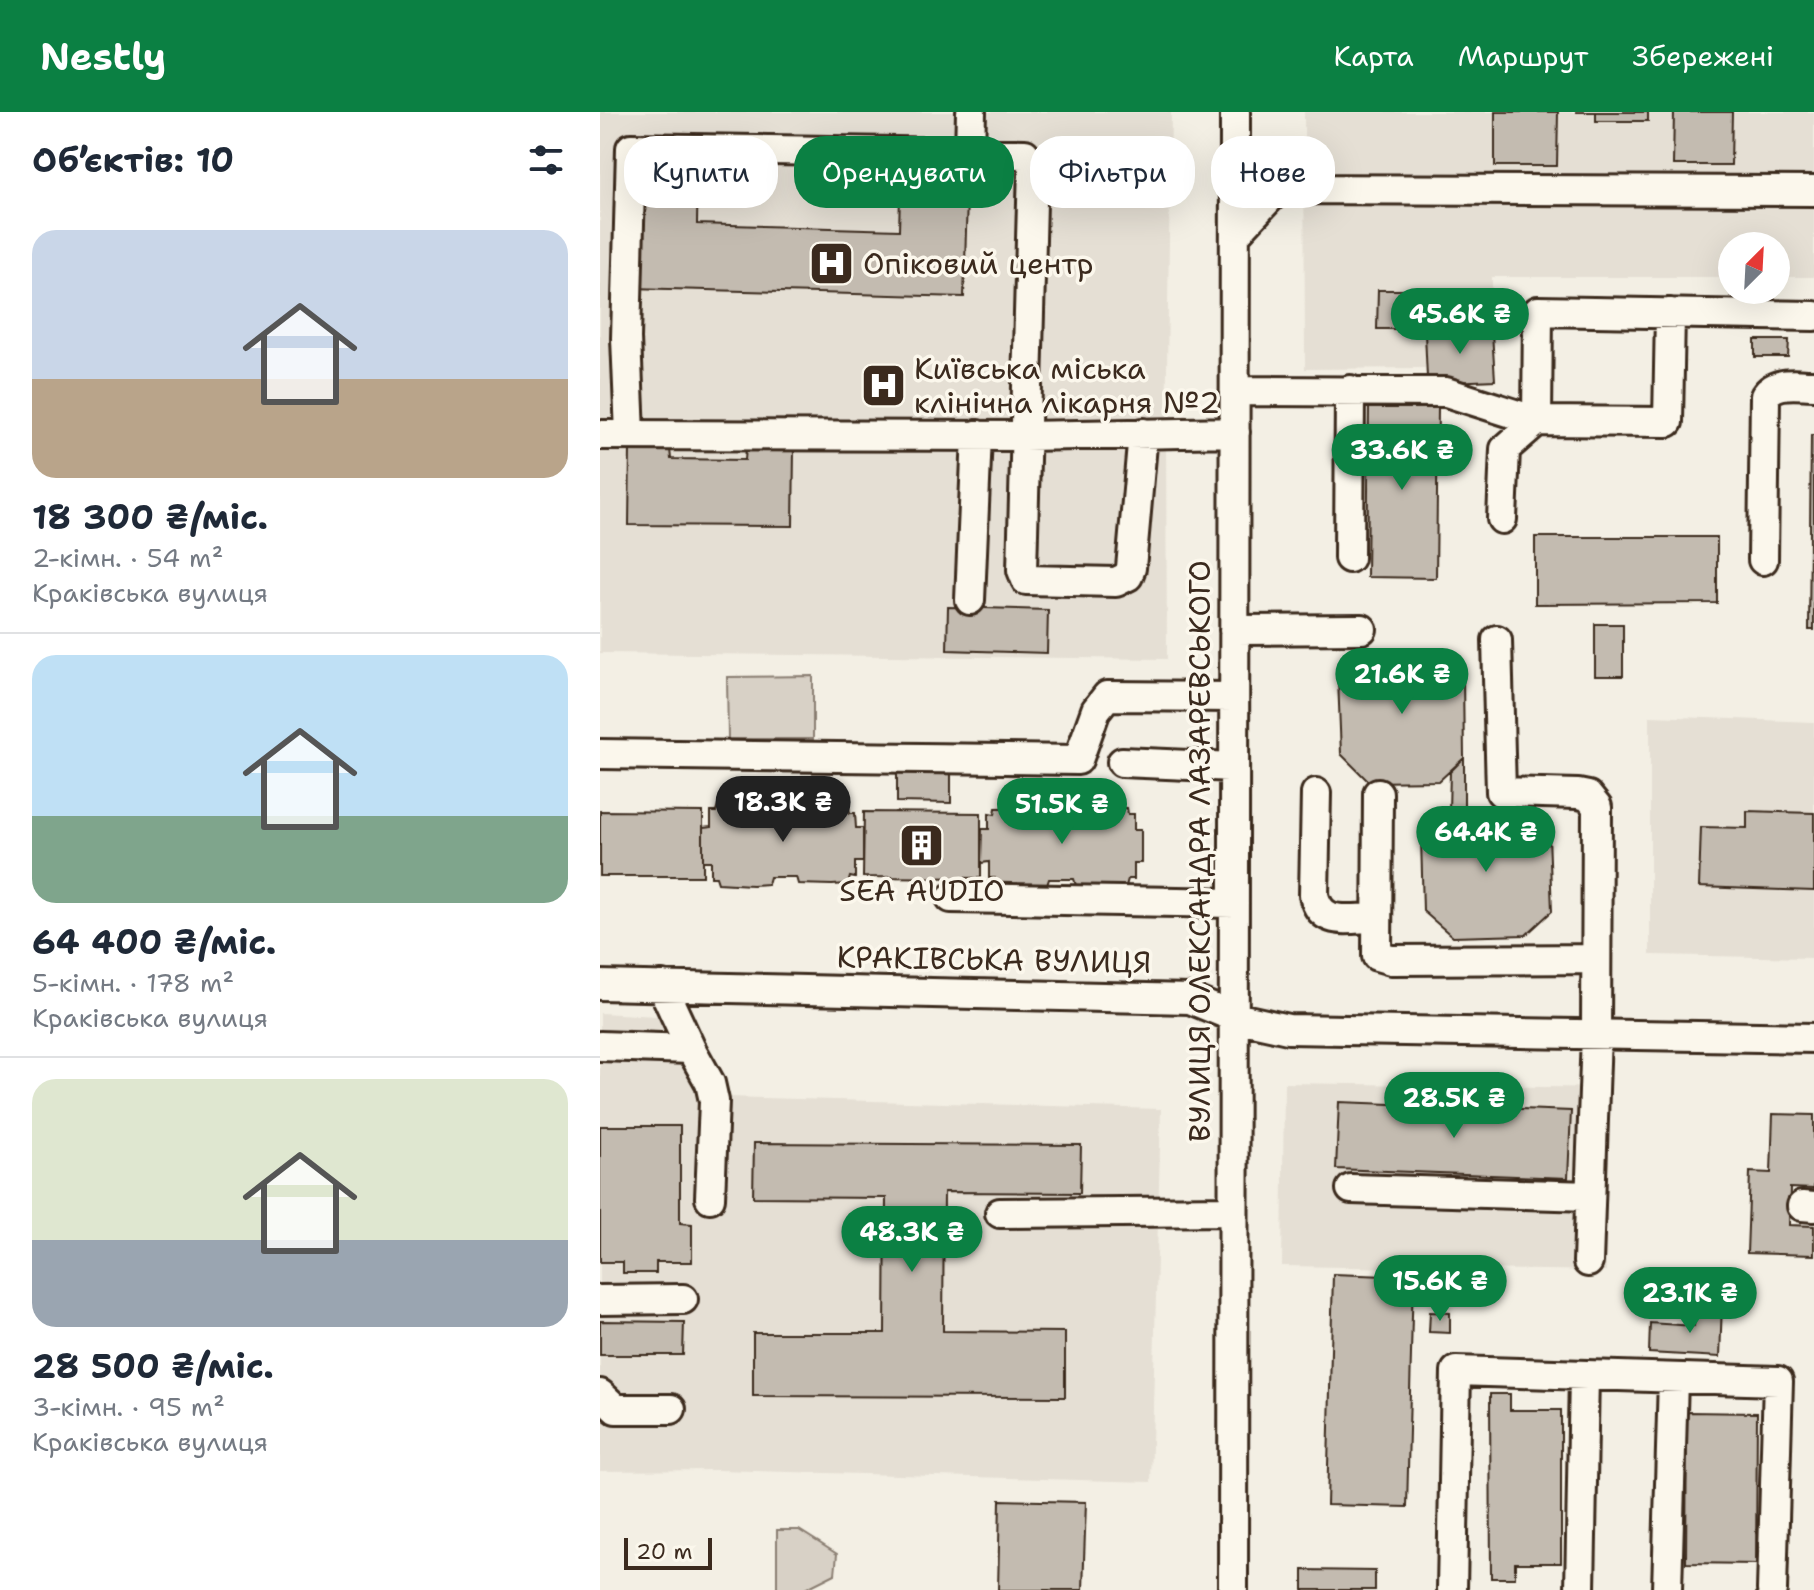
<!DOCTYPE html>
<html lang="uk">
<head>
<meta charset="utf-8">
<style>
	body { margin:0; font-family:"Shantell Sans",sans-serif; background:#f6f6f7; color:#1f2937; height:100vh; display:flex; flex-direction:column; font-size:30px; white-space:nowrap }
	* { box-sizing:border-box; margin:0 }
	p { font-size:26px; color:#747a83 }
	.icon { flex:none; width:44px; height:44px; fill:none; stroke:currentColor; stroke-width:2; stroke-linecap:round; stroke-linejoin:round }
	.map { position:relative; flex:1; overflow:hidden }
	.sheet { display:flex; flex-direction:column; background:#fff; width:600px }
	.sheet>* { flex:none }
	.hud { position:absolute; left:24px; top:24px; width:760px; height:72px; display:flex; gap:16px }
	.needle { width:52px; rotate:24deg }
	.buttons { position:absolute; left:1118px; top:120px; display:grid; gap:16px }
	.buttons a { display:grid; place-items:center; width:72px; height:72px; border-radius:50%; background:#fff; box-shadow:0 8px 32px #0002; font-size:40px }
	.scale { position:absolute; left:24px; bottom:20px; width:88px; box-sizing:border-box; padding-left:8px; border:4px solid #3b2a1e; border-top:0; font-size:22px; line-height:28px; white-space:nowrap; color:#3b2a1e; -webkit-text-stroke:6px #fbf7ec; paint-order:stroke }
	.price { position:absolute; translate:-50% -68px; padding:0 18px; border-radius:28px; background:#0b8043; color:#fff; font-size:26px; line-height:52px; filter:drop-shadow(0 2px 4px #0008) }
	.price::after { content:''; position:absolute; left:50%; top:48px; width:24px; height:18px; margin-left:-12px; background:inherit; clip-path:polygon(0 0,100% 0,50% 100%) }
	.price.selected { background:#222; color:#fff }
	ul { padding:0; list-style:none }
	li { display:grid; align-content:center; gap:16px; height:424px; padding:0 32px }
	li+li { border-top:2px solid #e0e1e3 }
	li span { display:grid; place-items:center; height:248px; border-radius:24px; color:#555 }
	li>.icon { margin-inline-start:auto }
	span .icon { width:144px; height:144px; fill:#fffc; stroke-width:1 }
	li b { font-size:34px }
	h2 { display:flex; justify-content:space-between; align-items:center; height:96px; padding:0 32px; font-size:34px }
	.chip { padding:0 28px; border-radius:32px; background:#fff; box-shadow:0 8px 32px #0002; font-size:28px; line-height:72px }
	.chip.selected { background:#0b8043; color:#fff }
	header { display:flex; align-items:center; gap:48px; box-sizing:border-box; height:112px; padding:0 40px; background:#0b8043; color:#fff }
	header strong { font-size:38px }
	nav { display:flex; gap:44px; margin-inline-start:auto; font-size:28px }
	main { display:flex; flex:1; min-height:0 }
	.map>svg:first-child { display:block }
	.built { fill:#e5dfd4 }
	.green { fill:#d8d1c6; stroke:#8a7e72; stroke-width:2 }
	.building { fill:#c3bbb0; stroke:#3b2a1e; stroke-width:2 }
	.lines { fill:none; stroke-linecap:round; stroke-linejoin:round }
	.minor-casing { stroke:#3b2a1e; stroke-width:34 }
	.minor { stroke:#fbf7ec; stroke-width:28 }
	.labels { text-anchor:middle; stroke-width:7; stroke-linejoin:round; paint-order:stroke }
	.poi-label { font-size:30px; fill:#3b2a1e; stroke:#fbf7ec; text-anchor:start }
	.street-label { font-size:30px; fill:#3b2a1e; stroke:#fbf7ec }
</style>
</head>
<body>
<header>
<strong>Nestly</strong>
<nav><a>Карта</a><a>Маршрут</a><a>Збережені</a></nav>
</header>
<main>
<section class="sheet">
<h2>Об’єктів: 10<svg class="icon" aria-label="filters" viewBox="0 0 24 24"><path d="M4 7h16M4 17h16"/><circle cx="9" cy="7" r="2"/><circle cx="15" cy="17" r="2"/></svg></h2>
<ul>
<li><span style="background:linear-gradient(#c9d6e8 60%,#b9a48a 0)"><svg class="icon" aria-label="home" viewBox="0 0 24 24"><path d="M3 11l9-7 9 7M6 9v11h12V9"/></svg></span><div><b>18 300 ₴/міс.</b><p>2-кімн. · 54 m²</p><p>Краківська вулиця</p></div></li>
<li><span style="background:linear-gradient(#bfe0f5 65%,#7fa58c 0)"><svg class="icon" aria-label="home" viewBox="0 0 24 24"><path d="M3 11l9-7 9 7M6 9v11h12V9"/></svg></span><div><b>64 400 ₴/міс.</b><p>5-кімн. · 178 m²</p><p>Краківська вулиця</p></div></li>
<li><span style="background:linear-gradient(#dfe7d0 65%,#9aa5b1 0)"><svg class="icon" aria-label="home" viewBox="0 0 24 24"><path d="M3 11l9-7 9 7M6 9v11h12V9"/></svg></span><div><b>28 500 ₴/міс.</b><p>3-кімн. · 95 m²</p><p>Краківська вулиця</p></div></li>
</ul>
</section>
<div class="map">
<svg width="1214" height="1478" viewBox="0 0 1214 1478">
	<rect width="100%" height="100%" fill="#f3efe4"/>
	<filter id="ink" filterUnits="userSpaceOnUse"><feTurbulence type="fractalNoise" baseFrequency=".0125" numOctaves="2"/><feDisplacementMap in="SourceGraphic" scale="16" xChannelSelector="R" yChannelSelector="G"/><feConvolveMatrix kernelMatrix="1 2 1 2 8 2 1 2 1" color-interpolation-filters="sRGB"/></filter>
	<g filter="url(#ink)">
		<path class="built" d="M0,0H571L566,321L567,547L0,541Z
			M704,0H1214V165H1176V134H1132V165H892V221L825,222V256L705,257Z
			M1050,604L1214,610V846L1050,843Z
			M0,901L95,906L128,985L561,997L551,1370L118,1358L0,1359Z
			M684,971L1009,976L1006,1159L682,1154Z"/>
		<path class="green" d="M213,564V627H128L127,565Z
			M177,1418H199L237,1442L235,1462L203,1478H177Z"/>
		<path class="building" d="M895,0H958L957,54H895Z
			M975,0H1048V9H996V0Z
			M1074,0H1132L1131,53H1073Z
			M301,50L368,52L364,185L31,176L35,54L98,56L97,112L299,118Z
			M778,178H807L806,217H777Z
			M825,221H892L895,268L850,270V265L827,266Z
			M1155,228H1189L1188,245H1155Z
			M769,295L838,296L836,466L767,465Z
			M1211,323H1214V518H1209Z
			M30,336L70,337L71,347L145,348L146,336L194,337L193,414L29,413Z
			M935,425H1117V491L935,492Z
			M348,495L448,498L447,541L347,538Z
			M995,512H1023V564H995Z
			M838,539L863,564L864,646L839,669L769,670L741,642L738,567L762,540Z
			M864,646V699H849L850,660Z
			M297,661L351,662V691L297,690Z
			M134,693L249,695L250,701H255L256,716H263V750H255V766L250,765L248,772L232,773L198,772L196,765H170L168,772L152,773L118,771L116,765H111V749H103V716L111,715V700H116L118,694Z
			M465,695L527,696L528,702H534V718H541V751H534V767H528L526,774L511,775L476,773L474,767H449L447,773L412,774L397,773L395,766H389V750L381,751L382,717H389V701L395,702L396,696Z
			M0,699L103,700V764H0Z
			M849,699L918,700L949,724L952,799L926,823L853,825L823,799L821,726Z
			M1147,699L1214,701V779L1099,775L1101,715L1147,716Z
			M264,700L381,701V766L263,765Z
			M739,990L971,999L968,1066L736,1057Z
			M1173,1002L1214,1003V1077L1190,1076L1189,1113L1214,1114V1143L1147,1141L1150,1060L1171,1061Z
			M0,1014H80V1111L92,1112V1150H56V1161H23V1150H0Z
			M154,1031L481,1033L480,1081L344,1080L343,1219L465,1220V1285L153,1284V1221H285L286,1086L153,1085Z
			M733,1162L813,1165L807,1395L727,1393Z
			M1096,1191L1122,1192L1120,1245L1049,1241L1050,1211L1094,1214Z
			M830,1200L850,1201V1221L829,1220Z
			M0,1209L84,1210L83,1243H0Z
			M890,1282H910V1298H961V1451H915V1466H891Z
			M1087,1300L1157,1301L1156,1452L1086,1451Z
			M400,1388L486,1390L483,1478H398Z
			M703,1458L775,1459V1478H703Z"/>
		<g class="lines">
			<defs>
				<path id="minor" d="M370,39L371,0
					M635,49L678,77L1214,79
					M635,123L678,77
					M635,279L846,280L937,309L1068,310L1070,201
					M30,322L26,226L31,36L425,42L433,54L422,458L426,468L516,470L528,464L531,456L543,321
					M0,323L425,324L635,320
					M902,407L905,337L937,309L938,199L1214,204
					M749,446L750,278
					M1163,448L1165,284C1175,268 1197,273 1214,273
					M370,488L377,323
					M634,518L762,517
					M897,528L901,680L978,682L988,684L997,695L996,922L988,1150
					M0,642L478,648L496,598L507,584L634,585
					M522,650L634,655
					M716,681L714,783C721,815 748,806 776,806
					M778,681L777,844L791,848L996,847
					M351,786L634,791
					M0,873L590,887L634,905L688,917L1214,926
					M62,874L91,937L110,971L114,989L110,1086
					M0,934L91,937
					M751,1077L990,1084
					M1202,1094L1214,1095
					M400,1101L633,1099
					M0,1188L83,1187
					M0,1282L16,1297H71
					M633,1478L635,0
					M852,1478L856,1259L1178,1269L1172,1478
					M980,1478L984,1263
					M1067,1478L1073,1266"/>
			</defs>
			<use href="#minor" class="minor-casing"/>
			<use href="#minor" class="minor"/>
		</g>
	</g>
	<defs>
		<symbol id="hospital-square" viewBox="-11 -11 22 22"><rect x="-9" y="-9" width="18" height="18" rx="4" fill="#3b2a1e" stroke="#fbf7ec"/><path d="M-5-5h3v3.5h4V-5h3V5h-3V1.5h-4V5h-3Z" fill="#fff"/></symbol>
		<symbol id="building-square" viewBox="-11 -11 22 22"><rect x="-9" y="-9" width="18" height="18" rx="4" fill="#3b2a1e" stroke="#fbf7ec"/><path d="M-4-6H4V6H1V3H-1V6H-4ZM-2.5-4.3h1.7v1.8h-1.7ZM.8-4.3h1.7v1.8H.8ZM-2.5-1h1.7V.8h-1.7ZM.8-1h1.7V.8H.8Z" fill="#fff"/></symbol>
	</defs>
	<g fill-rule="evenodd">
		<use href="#hospital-square" x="206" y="126" width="51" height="51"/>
		<use href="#hospital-square" x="258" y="248" width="51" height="51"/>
		<use href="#building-square" x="296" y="708" width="51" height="51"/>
	</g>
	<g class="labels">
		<g class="poi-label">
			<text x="263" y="162">Опіковий центр</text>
			<text x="314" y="267">Київська міська<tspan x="314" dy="34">клінічна лікарня №2</tspan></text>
			<text x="322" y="789" text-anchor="middle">SEA AUDIO</text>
		</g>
		<g class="street-label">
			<text transform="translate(600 739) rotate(-90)" y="10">ВУЛИЦЯ ОЛЕКСАНДРА ЛАЗАРЕВСЬКОГО</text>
			<text transform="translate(394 848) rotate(1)" y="10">КРАКІВСЬКА ВУЛИЦЯ</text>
		</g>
	</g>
</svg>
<div class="buttons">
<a><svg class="needle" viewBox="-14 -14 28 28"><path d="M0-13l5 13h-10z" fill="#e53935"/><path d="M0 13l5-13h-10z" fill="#747a83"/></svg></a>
</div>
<div class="scale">20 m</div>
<b class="price" style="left:860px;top:244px">45.6K ₴</b>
<b class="price" style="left:802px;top:380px">33.6K ₴</b>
<b class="price" style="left:802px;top:604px">21.6K ₴</b>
<b class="price selected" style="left:183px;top:732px">18.3K ₴</b>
<b class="price" style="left:462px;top:734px">51.5K ₴</b>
<b class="price" style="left:886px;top:762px">64.4K ₴</b>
<b class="price" style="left:854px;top:1028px">28.5K ₴</b>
<b class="price" style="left:312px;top:1162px">48.3K ₴</b>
<b class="price" style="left:840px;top:1211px">15.6K ₴</b>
<b class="price" style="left:1090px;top:1223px">23.1K ₴</b>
<div class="hud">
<a class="chip">Купити</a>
<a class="chip selected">Орендувати</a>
<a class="chip">Фільтри</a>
<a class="chip">Нове</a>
</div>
</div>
</main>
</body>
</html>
